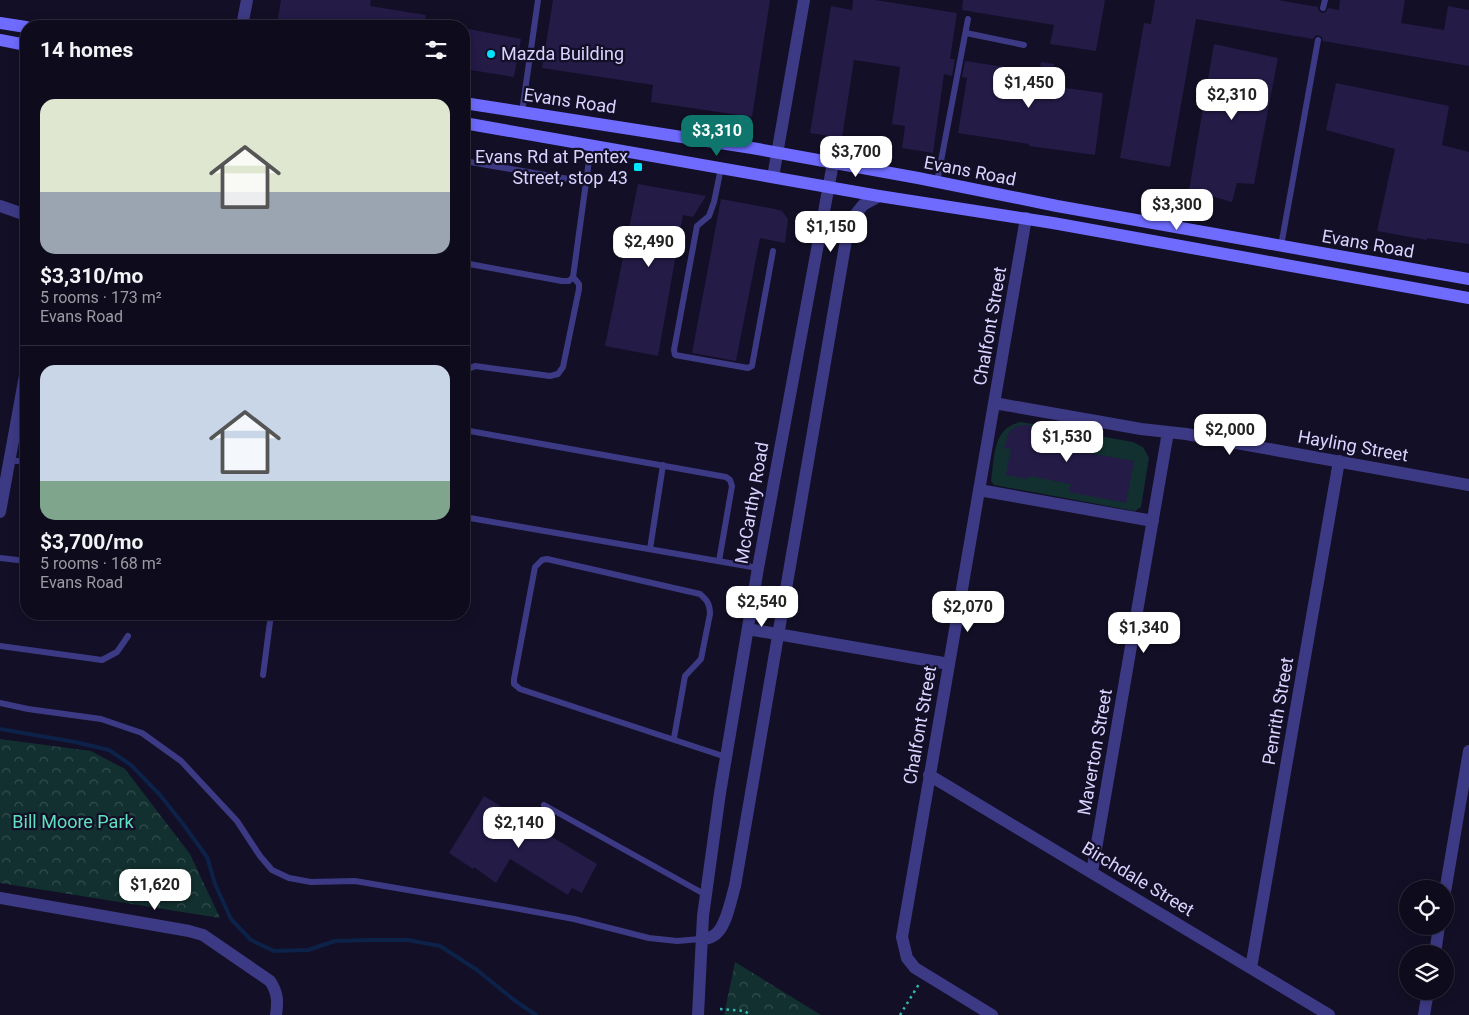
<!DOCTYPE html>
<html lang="en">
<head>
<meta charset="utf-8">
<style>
	body { margin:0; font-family:Roboto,sans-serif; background:#1c1929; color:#f1f3f6; height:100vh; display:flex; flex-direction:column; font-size:19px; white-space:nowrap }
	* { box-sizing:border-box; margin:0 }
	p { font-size:16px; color:#9b9ba3 }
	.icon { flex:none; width:28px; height:28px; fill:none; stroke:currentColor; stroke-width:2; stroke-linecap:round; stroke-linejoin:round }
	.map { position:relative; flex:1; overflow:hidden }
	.side { position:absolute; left:20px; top:20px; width:450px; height:600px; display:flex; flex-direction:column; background:#0e0b1c; border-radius:20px; box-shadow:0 2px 12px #0003,0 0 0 1px #2e2b3b }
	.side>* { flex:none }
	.tools { position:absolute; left:1399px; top:880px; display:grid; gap:10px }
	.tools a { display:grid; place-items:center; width:55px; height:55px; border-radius:50%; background:#0e0b1c; box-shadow:0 2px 12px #0003,0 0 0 1px #2e2b3b; font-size:25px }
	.price { position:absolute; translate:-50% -42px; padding:0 11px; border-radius:10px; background:#fff; color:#222; font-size:16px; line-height:32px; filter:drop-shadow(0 1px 2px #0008) }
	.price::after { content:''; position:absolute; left:50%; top:30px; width:15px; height:11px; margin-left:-8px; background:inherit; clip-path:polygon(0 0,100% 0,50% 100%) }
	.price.current { background:#0f766e; color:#fff }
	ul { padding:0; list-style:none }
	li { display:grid; align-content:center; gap:10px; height:265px; padding:0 20px }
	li+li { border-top:1px solid #2e2b3b }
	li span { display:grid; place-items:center; height:155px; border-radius:15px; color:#555 }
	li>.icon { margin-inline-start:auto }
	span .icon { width:90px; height:90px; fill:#fffc; stroke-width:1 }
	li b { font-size:21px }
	h2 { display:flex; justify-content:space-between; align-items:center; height:60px; padding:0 20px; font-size:21px }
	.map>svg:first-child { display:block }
	.grass { fill:#12302f }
	.forest { fill:url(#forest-crowns) }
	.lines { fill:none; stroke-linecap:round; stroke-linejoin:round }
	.stream { stroke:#0c2248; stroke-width:4 }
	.building { fill:#241b47 }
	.path { stroke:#2fb8b0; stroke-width:2.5; stroke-dasharray:2.5 4; stroke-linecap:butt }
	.service { stroke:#3d3a85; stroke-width:6 }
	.minor { stroke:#3d3a85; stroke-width:12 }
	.tertiary { stroke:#3d3a85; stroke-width:12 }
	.secondary { stroke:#6f6bff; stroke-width:12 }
	.poi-dot { fill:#00e5ff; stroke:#130f26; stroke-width:2 }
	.labels { text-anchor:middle; stroke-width:4.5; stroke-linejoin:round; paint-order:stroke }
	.poi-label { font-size:18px; fill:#d9d4ff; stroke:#130f26; text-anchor:start }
	.street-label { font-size:18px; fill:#d9d4ff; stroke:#130f26 }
	.park-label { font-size:18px; fill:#5fe0c0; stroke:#130f26 }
</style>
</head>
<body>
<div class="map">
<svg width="1469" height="1015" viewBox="0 0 1469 1015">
	<defs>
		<pattern id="forest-crowns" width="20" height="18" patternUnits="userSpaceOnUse" patternTransform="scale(1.25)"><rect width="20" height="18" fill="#12302f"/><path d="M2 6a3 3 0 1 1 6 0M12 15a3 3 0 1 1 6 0" fill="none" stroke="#344d4e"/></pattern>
	</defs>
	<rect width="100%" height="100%" fill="#130f26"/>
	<path class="grass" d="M1021,422L1133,442L1143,447L1149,458L1141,507L1135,511L994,485L991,481C995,456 992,428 1021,422Z"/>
	<path class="forest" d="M0,739L91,751L125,769L190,854L220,918L0,883Z
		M735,962L821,1015H724Z"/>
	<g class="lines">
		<path class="stream" d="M0,729L75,742L109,750L131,765L160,795L183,824L207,857L215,884L231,919L251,940L274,951L308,950L335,941L372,940H408L440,946L477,970L514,1000L536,1015"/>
	</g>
	<path class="building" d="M281,0H371L370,6L426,15L424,26H301L277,23Z
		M553,0H770L752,117L651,102L653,85L542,68Z
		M853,0H875L957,13L950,59H955L952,76L944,74L933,153L902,148L905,126L892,124L900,67L854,60L842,138L810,133L831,6L852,10Z
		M963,0H1105L1096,51L1050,44L1054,25L962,10Z
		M1155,0H1278L1318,7L1319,11L1322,13L1326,12L1328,8L1339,10L1340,0H1405L1401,23L1444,30L1448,6L1469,10V66L1323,41L1322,37L1318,35L1315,36L1313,39L1196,19L1170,167L1120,158L1144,23L1151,24Z
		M464,28L521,39L514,77L464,69Z
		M1214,44L1278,58L1254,184L1237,183L1232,202L1189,190Z
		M965,61L1039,72L1041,62L1054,64L1051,86L1103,93L1095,155L1029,146V144L958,133L967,78L962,77Z
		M1336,83L1449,106L1442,145L1469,152V244L1427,238V240L1377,231L1395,149L1326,130Z
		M638,184L706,196L693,217L683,215L658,356L605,346Z
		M721,199L775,209L782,211L788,219L785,243L760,238L736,361L692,353Z
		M1027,425L1080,435L1077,451L1134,461L1126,503L1069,492L1071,484L1029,476L1028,479L1006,475L1011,449L1004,448L1009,432L1017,426Z
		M484,796L597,864L582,893L572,888L568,895L510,859L496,883L474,867L473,869L449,853Z"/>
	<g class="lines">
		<path class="path" d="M720,1009L744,1011L751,1015
			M900,1015L919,984"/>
		<path class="service" d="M1323,8L1325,0
			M966,33L1024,45
			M522,112L538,0
			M464,161L586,182
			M721,168L714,202L709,216L697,226L674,350L675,355L748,368L752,366L773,251
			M937,182L968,19
			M1281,246L1318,40
			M464,263L562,281H569L573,277L591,146
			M464,371L475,366L550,376L558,374L563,367L579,289V284L573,277
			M464,430L726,477L730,480L732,486L719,561
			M9,460L26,462
			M464,517L758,568
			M650,549L663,465
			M0,558L26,561
			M0,646L102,660L117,652L128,636
			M263,675L271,614
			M0,703L28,709L101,719L142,733L181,761L237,821L260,856L272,870L289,878L311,882L355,881L508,907L574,919L649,938L677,941L701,939
			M674,738L685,676L701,659L710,614C710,604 707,600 700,594L547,559L542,560L535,567L514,679V684L520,689L726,757
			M544,805L706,895"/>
		<path class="minor" d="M773,177L804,0
			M0,206L26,215
			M994,403L1141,429L1186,434L1469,485
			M979,490L1153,521
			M0,512L26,370
			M748,629L949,664
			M929,775L1329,1015
			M1092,872L1168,432
			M1445,892L1469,751
			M0,898L189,931L203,935L270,981C278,993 278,1002 276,1015
			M701,939C705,939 710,938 713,936C726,930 731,899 735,886L846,240V226L863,205L879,196
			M1435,954L1439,926
			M1251,968L1339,461
			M698,1015L703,916L720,793L758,568L833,163
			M992,1015L915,968L907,958L902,937L1026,218
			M1424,1015L1428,991"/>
		<path class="tertiary" d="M242,26L247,0"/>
		<path class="secondary" d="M0,23L26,27
			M0,40L26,45
			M464,103L752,148L918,178L1057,206L1469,279
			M464,123L879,196L1053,223L1469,298"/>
	</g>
	<g class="poi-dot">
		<circle cx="491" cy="54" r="5"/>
		<rect x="633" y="162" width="10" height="10" rx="2.5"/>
	</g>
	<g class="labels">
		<g class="poi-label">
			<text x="501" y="60">Mazda Building</text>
			<text x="628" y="163" text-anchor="end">Evans Rd at Pentex<tspan x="628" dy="21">Street, stop 43</tspan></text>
		</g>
		<g class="street-label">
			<text transform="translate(570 101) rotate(8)" y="6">Evans Road</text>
			<text transform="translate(970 171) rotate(11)" y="6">Evans Road</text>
			<text transform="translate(1368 244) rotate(10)" y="6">Evans Road</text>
			<text transform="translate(990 326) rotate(-80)" y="6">Chalfont Street</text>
			<text transform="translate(1353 446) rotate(10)" y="6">Hayling Street</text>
			<text transform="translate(752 503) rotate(-80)" y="6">McCarthy Road</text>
			<text transform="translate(1278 711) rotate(-80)" y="6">Penrith Street</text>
			<text transform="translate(920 725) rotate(-80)" y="6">Chalfont Street</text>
			<text transform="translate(1095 752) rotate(-80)" y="6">Maverton Street</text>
			<text transform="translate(1138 879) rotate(31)" y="6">Birchdale Street</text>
		</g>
		<g class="park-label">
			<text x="73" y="828">Bill Moore Park</text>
		</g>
	</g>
</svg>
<div class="tools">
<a><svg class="icon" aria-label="locate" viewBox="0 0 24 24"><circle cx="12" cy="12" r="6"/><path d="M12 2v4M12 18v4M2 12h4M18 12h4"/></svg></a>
<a><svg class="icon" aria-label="layers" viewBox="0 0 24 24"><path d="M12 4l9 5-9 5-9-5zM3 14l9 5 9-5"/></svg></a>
</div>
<b class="price" style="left:1029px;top:109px">$1,450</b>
<b class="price" style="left:1232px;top:121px">$2,310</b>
<b class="price current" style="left:717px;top:157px">$3,310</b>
<b class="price" style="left:856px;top:178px">$3,700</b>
<b class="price" style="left:1177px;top:231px">$3,300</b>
<b class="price" style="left:831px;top:253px">$1,150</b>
<b class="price" style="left:649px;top:268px">$2,490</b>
<b class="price" style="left:1230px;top:456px">$2,000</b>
<b class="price" style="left:1067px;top:463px">$1,530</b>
<b class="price" style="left:762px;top:628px">$2,540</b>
<b class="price" style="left:968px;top:633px">$2,070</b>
<b class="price" style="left:1144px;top:654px">$1,340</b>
<b class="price" style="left:519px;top:849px">$2,140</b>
<b class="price" style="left:155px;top:911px">$1,620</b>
<section class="side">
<h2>14 homes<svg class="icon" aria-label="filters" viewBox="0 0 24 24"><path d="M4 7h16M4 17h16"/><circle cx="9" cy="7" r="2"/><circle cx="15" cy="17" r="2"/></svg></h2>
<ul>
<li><span style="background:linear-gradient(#dfe7d0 60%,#9aa5b1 0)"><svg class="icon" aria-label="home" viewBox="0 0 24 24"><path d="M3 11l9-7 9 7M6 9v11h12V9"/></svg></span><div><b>$3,310/mo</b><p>5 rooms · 173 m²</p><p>Evans Road</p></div></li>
<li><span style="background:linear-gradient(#c9d6e8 75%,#7fa58c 0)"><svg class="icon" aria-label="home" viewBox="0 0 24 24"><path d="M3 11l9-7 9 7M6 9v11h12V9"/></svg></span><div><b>$3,700/mo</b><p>5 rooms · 168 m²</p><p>Evans Road</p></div></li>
</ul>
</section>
</div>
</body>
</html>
